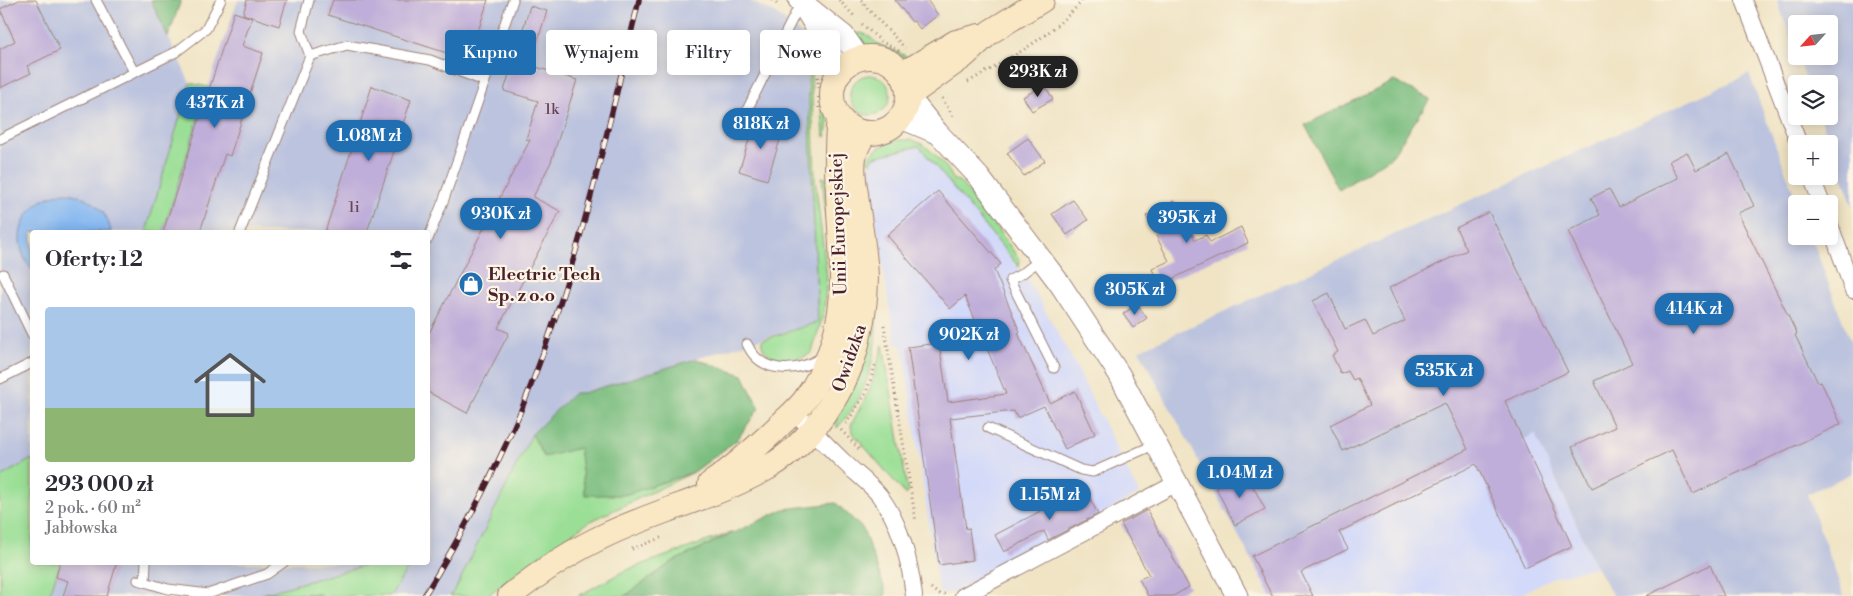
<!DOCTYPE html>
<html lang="pl">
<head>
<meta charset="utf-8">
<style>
	body { margin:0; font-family:"Libre Bodoni",serif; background:#f2f2f3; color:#2b2b33; height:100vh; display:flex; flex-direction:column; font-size:19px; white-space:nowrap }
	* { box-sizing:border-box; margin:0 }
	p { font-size:16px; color:#7c7c81 }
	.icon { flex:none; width:28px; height:28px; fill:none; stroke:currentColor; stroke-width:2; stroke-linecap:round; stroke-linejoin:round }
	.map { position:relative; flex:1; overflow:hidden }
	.side { position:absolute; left:30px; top:230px; width:400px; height:335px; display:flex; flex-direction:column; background:#fff; border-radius:5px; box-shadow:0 2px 12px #0003 }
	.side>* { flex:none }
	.top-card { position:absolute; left:445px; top:30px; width:475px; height:45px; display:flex; gap:10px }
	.needle { width:32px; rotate:243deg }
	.fabs { position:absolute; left:1788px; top:15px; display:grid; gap:10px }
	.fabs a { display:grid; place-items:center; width:50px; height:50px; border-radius:5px; background:#fff; box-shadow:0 2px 12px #0003; font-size:25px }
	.price { position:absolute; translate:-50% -42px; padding:0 11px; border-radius:18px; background:#1f6fb2; color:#fff; font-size:16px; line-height:32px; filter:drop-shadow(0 1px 2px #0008) }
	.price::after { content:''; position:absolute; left:50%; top:30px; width:15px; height:11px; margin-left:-8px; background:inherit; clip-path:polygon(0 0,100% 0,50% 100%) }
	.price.current { background:#222; color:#fff }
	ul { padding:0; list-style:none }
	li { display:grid; align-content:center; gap:10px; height:265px; padding:0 15px }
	li span { display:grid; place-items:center; height:155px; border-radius:5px; color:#555 }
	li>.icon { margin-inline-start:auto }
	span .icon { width:90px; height:90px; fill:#fffc; stroke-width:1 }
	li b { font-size:21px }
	h2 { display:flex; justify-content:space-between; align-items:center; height:60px; padding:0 15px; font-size:21px }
	.chip { padding:0 18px; border-radius:5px; background:#fff; box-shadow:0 2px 12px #0003; font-size:18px; line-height:45px }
	.chip.current { background:#1f6fb2; color:#fff }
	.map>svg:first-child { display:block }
	.built { fill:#d3d9f9 }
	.industrial { fill:#bcc3de }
	.green { fill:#9bdf97; stroke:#727f61 }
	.forest { fill:#7cbe80; stroke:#636e56 }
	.water { fill:#84b7f1; stroke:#676b8e }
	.building { fill:#bfaed9 }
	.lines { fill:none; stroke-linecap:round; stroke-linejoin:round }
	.service-casing { stroke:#9d8278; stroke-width:11 }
	.minor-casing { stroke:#9d8278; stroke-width:18 }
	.tertiary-casing { stroke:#9d8278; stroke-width:23 }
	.secondary-casing { stroke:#9d8278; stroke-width:26 }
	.path { stroke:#9d8278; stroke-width:3; stroke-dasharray:1 4; stroke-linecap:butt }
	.service { stroke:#fff; stroke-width:9 }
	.minor { stroke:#fff; stroke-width:16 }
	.tertiary { stroke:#fff; stroke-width:21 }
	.secondary { stroke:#fae7c3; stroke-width:24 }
	.rail-casing { stroke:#4a1f2b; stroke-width:5.5 }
	.rail { stroke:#fcf5e5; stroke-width:4; stroke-dasharray:11; stroke-linecap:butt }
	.labels { text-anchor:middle; stroke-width:4.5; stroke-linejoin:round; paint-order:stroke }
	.number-label { font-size:15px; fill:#674356 }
	.street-label { font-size:18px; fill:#4a1f2b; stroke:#fcf5e5 }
	.poi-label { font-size:18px; font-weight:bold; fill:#4a1f2b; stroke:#fcf5e5; text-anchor:start }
</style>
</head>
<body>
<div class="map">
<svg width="1853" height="596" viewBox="0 0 1853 596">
	<rect width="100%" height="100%" fill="#fcf5e5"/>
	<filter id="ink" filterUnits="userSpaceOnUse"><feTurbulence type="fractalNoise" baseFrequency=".02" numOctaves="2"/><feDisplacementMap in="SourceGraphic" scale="10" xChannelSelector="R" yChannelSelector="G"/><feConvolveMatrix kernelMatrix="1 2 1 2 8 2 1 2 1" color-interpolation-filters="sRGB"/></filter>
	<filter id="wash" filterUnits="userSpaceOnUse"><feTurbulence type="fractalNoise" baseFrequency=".0096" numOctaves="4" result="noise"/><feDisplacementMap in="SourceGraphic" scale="20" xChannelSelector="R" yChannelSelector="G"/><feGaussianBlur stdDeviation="1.12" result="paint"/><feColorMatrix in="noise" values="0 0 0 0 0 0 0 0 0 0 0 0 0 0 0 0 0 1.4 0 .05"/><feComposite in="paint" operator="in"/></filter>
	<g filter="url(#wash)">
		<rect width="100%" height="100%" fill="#f0e4c5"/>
		<path class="built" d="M919,146L1027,278L1073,360L1139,494L954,593H939L903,348L895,343L868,170L874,157Z
			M1535,434L1596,567L1551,578L1517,596H1270L1258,572L1339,532H1341Z"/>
		<path class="industrial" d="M0,0H151L190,83L146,232H32V459L0,477Z
			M238,0H748L775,13L807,39L811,69L807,79L818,322L582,393H574L532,434L457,586L450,596H390L411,563L428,562V232H163L208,87Z
			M1777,0H1853V206L1820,116H1829V84H1808L1797,56H1829V24H1796V53Z
			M1749,74L1798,204H1796V236H1811L1853,349V473L1807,494L1844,596H1613L1596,567L1535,434L1341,532H1339L1258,572L1139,350Z
			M60,563H373L257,596H49Z"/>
		<path class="green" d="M860,33C869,34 872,40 878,44C887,49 897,51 906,56L907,60L866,47L853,36Z
			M827,69L830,73L827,94L829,113L826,137L824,136L821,93L822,75L826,73Z
			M811,71L815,179L827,277L824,312L812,352C802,362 770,363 763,348C762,347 762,341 762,340L818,322L808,79Z
			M850 95a20 20 0 1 1 40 0a20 20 0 1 1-40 0Z
			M190,83L208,87L163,232H146Z
			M899,140C904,140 910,139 915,141C927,144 951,169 953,180L959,181L988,216L1020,260L1019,267L919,146L874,157L871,163L867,160C875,148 884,143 899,140Z
			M822,177L826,178L837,277L829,322L832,277Z
			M874,272C879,318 879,370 852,410C847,417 842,422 837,428L836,418Z
			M883,345L908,493L906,495L852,432L851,425L870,389Z
			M532,434L544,456L579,448L624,495L694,472L589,522L532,561L487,596H450L457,586Z
			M32,459V562L60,563L49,596H0V477Z
			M733,532L672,562L625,596H578L624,571Z
			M373,563H411L390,596H324L319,594L266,593Z"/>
		<path class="forest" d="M151,0H181L168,37Z
			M1394,81L1430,99L1391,157L1339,190L1305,125Z
			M696,359L743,375L759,408L737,440L694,472L624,495H585L579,448L544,457L532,434L574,393H583Z
			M836,503L863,529L886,592L885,596H625L672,562L784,509Z
			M266,593L319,594L324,596H257Z"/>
		<path class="water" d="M65,193C88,195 107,208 111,232H32V270C6,238 25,198 65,193Z"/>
		<g id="blocks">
			<path class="building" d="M19,0H36L60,50L27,66L31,73L0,88V49L15,41L0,9Z
				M247,0H287L279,26L243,14Z
				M333,0H488L469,60L328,15Z
				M895,0H927L938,15L920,29L914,21L912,22Z
				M530,6L547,11L530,65L577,80L551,162L533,197L560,211L498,328L509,333L467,413L428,392V335L530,140L526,139L538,101L504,91Z
				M234,12L252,18L242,46L263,53L230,156L225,154L200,232H163Z
				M1044,85L1053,99L1032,111L1023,97Z
				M372,86L411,100L367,232H325Z
				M756,118L778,125L774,138L780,140L767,180L739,171Z
				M1028,138L1045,161L1024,176L1007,153Z
				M1687,152L1696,170L1729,154L1754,206L1738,213L1797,334L1795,335L1818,383L1821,382L1841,424L1693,494L1672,450L1592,488L1572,447L1615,427L1594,381L1632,363L1568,231L1600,215L1591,198L1609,189L1619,207L1678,178L1669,161Z
				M938,191L1001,264L994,270L1020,332L1018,333L1050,403L1075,391L1095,434L1065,449L1044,406L1017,418L1014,411L950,418L966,529L969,528L973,560L939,565L908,347L939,343L948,402L1006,394L965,296L950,309L887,235Z
				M1073,200L1088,220L1067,235L1052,214Z
				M1174,201L1195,240L1206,235L1210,242L1241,227L1248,243L1159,285L1152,269L1169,261L1146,216Z
				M1489,212L1568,372L1505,401L1572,546L1525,568L1476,464L1339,532L1348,549L1301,572L1313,596H1272L1252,556L1468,449L1445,403L1343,451L1330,425L1370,405L1357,378L1353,380L1348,371L1341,374L1332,355L1338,352L1313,301L1329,293L1345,329L1365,320L1373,336L1405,321L1389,288L1467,250L1456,228Z
				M1137,304L1147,318L1133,328L1123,314Z
				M1246,473L1265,509L1235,525L1216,488Z
				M1084,488L1098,514L1048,540L1044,531L1004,552L995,535Z
				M1147,510L1189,587L1173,596H1148L1139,579L1149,575L1121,524Z
				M60,562H117L107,596H63L68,581L56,577Z
				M1710,565L1724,596H1646Z"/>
		</g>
	</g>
	<g filter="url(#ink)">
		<use href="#blocks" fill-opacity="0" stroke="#9d8278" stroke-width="1"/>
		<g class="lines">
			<defs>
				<path id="service" d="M96,0L134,72
					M309,0L301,31L310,56
					M748,108L801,2
					M0,139L176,52L206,29L221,0
					M240,232L310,56L347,45L430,60L484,81
					M428,239L444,199L513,0
					M1041,259L1023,273L1010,280L1054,368
					M3,274L32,334
					M747,344C761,375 797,373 822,357
					M0,379L32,363
					M988,428L1081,470L1093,472L1156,444
					M138,580L168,589L208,594L267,574L284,562
					M145,582L146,562"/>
				<path id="minor" d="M1744,0L1799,144
					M1811,176L1822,204
					M1829,222L1853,290
					M794,411C810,428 826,445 843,461C854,472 869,483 879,495C901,523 910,562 914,596
					M963,596L1177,483"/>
				<path id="tertiary" d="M799,0L844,36L860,59
					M807,12L828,47L839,73
					M908,96L938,133L979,177L1060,284L1119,374L1237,596
					M901,118L937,133"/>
				<path id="secondary" d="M832 95a38 38 0 1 1 76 0a38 38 0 1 1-76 0Z
					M901,73L916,66L956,42L979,36
					M908,96L964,56L990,32L1042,0
					M710,484C735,467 758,446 780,425C788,417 797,410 804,401C829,368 843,321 842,280C842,224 833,174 839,117
					M510,596C540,572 573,550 608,534C661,509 719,496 769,467C811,443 848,388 858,340C863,319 866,299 866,277C865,249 859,222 856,194C854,181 851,166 855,153C857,146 861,139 865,133"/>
			</defs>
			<use href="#service" class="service-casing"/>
			<use href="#minor" class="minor-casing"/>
			<use href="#tertiary" class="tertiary-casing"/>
			<use href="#secondary" class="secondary-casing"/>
			<path class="path" d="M772,0L779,5
				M839,0L855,17
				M861,0L867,8L905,48
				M862,24L882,42L899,51
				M818,77L819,108
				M968,82C1011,58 1050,37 1083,0
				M942,98L953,116
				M884,325L916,522
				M846,424L866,393L876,363
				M841,430L859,449
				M632,549L663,537
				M931,588L938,594H948"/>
			<use href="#service" class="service"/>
			<use href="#minor" class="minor"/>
			<use href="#tertiary" class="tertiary"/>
			<use href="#secondary" class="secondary"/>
			<defs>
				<path id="rail" d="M424,596C460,538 492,478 519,415C575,282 605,140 639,0"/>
			</defs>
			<use href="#rail" class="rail-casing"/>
			<use href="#rail" class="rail"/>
		</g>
	</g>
	<defs>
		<symbol id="shop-disc" viewBox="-11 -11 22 22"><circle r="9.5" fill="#1f6fb2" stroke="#fcf5e5"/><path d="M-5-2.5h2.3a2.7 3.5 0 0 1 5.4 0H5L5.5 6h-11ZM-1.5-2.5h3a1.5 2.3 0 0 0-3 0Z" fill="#fff"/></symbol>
	</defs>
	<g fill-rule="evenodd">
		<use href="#shop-disc" x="457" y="270" width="28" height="28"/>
	</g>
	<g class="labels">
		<g class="number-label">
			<text x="552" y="114">1k</text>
			<text x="354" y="212">1i</text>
		</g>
		<g class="street-label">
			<text transform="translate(838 224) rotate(-92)" y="6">Unii Europejskiej</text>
			<text transform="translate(849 358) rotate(-71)" y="6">Owidzka</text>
		</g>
		<g class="poi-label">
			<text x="488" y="280">Electric Tech<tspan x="488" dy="21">Sp. z o.o</tspan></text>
		</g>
	</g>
</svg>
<div class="fabs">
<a><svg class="needle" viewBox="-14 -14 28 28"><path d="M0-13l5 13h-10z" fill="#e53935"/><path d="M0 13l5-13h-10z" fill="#7c7c81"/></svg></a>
<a><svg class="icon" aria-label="layers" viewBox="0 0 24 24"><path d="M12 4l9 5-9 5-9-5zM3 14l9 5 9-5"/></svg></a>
<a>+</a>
<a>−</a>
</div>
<b class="price current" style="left:1038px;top:98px">293K zł</b>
<b class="price" style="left:215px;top:129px">437K zł</b>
<b class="price" style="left:761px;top:150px">818K zł</b>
<b class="price" style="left:369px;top:162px">1.08M zł</b>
<b class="price" style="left:501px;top:240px">930K zł</b>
<b class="price" style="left:1187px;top:244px">395K zł</b>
<b class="price" style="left:1135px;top:316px">305K zł</b>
<b class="price" style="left:1694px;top:335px">414K zł</b>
<b class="price" style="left:969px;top:361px">902K zł</b>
<b class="price" style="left:1444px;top:397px">535K zł</b>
<b class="price" style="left:1240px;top:499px">1.04M zł</b>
<b class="price" style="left:1050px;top:521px">1.15M zł</b>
<div class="top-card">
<a class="chip current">Kupno</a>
<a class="chip">Wynajem</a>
<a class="chip">Filtry</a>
<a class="chip">Nowe</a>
</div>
<section class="side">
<h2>Oferty: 12<svg class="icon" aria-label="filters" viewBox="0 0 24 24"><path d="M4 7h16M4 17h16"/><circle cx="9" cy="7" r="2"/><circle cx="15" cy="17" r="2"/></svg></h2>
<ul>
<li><span style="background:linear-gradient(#a9c7e8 65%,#8fb573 0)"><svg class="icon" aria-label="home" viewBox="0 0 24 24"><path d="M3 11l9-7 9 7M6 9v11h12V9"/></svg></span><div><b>293 000 zł</b><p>2 pok. · 60 m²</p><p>Jabłowska</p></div></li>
</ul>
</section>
</div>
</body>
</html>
